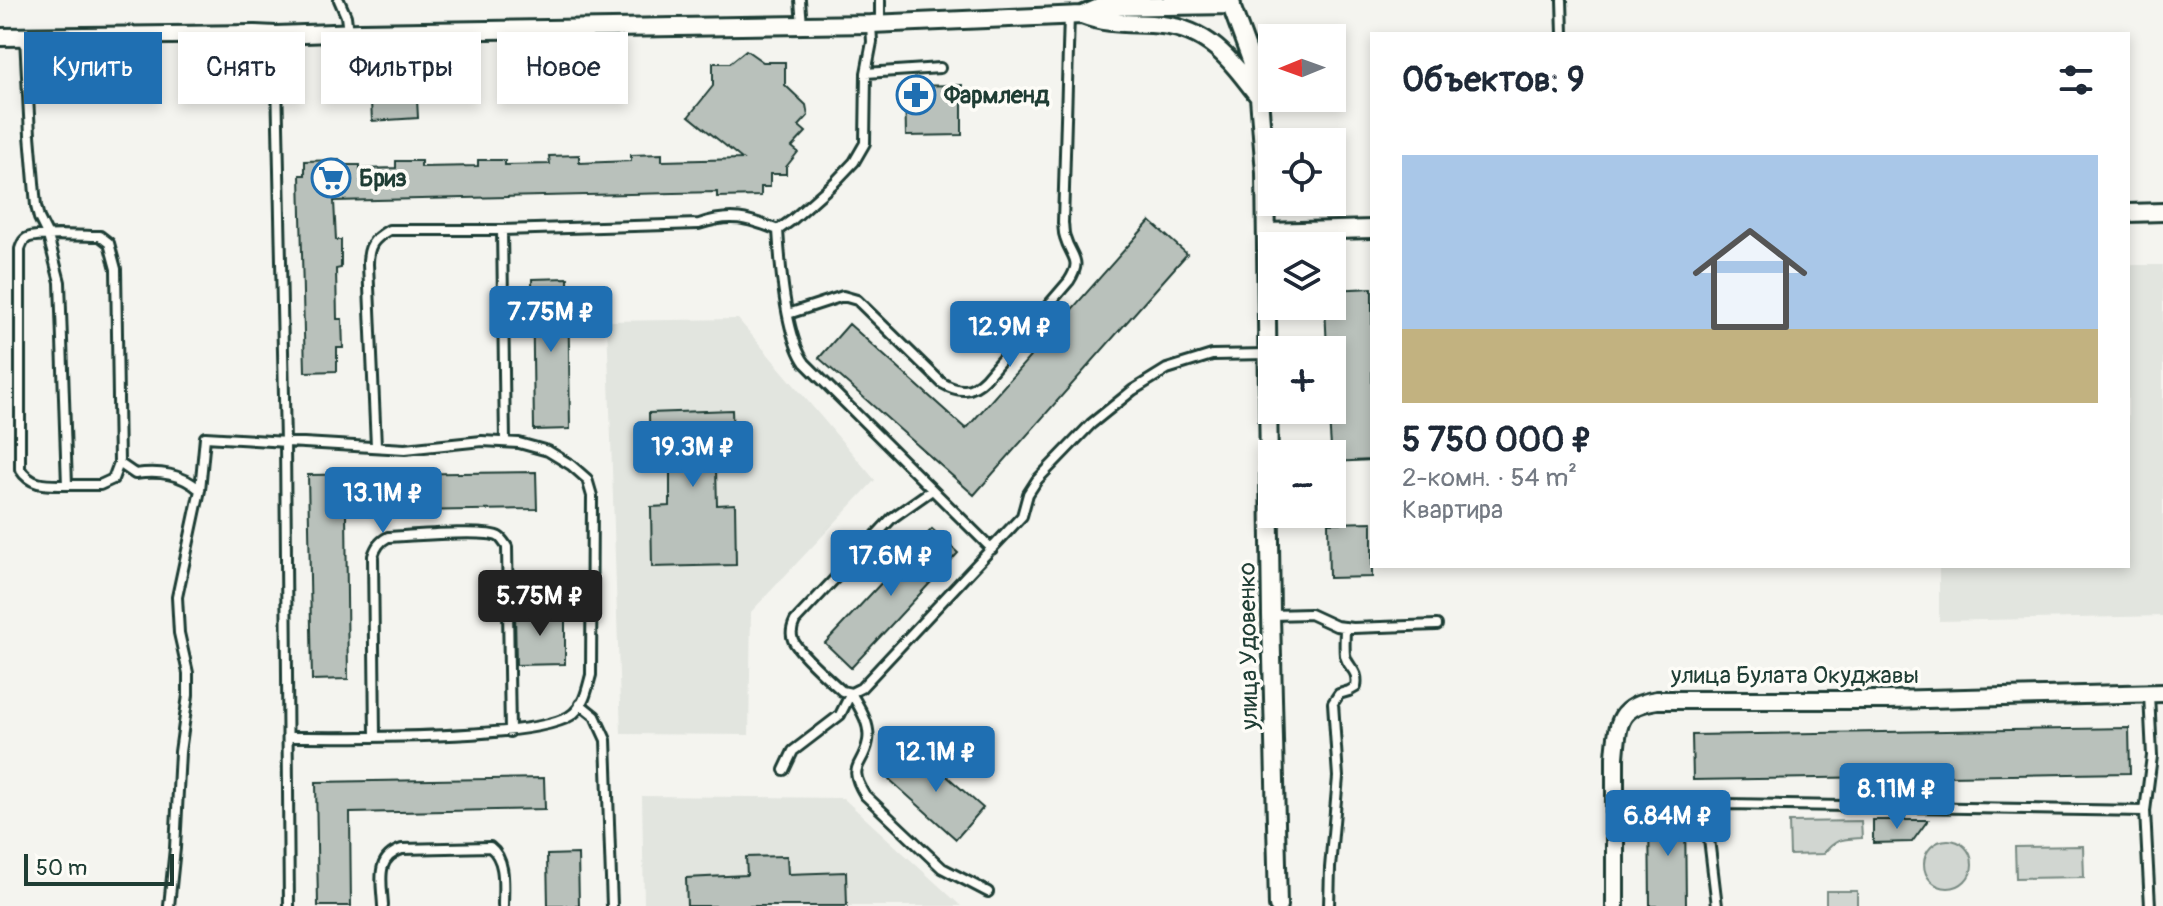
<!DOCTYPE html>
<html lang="ru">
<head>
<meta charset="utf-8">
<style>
	body { margin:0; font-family:Pangolin,sans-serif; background:#f2f2f3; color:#1f2937; height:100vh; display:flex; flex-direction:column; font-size:30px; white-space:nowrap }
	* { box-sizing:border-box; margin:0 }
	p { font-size:26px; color:#747a83 }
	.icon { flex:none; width:44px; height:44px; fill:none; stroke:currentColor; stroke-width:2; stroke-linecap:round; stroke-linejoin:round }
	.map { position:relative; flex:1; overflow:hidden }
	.side { position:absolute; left:1370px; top:32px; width:760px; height:536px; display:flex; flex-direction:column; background:#fff; border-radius:0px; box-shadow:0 4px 12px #0003 }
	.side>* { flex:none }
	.hud { position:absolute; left:24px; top:32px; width:760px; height:72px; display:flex; gap:16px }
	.needle { width:52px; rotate:269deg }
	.controls { position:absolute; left:1258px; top:24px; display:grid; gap:16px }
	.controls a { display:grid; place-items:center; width:88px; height:88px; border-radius:0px; background:#fff; box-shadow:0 4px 12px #0003; font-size:40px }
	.scale { position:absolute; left:24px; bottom:20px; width:150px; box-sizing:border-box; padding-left:8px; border:4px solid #1f3d34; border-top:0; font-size:22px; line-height:28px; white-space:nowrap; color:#1f3d34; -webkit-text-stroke:6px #fdfcf7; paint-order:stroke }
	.price { position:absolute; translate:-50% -68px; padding:0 18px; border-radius:8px; background:#1f6fb2; color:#fff; font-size:26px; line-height:52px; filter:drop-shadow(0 2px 4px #0008) }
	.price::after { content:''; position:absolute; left:50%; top:48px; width:24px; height:18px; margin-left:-12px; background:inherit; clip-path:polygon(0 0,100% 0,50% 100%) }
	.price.active { background:#222; color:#fff }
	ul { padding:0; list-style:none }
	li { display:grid; align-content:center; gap:16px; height:424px; padding:0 32px }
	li+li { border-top:2px solid #e0e1e3 }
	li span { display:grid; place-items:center; height:248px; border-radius:0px; color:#555 }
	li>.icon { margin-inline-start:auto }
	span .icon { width:144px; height:144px; fill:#fffc; stroke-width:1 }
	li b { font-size:34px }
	h2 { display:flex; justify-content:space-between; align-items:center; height:96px; padding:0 32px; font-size:34px }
	.chip { padding:0 28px; border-radius:0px; background:#fff; box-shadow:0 4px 12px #0003; font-size:28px; line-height:72px }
	.chip.active { background:#1f6fb2; color:#fff }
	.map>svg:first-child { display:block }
	.built { fill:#e2e5df }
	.green { fill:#d1d6d1; stroke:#788a82; stroke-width:2 }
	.building { fill:#b9c1bb; stroke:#1f3d34; stroke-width:2 }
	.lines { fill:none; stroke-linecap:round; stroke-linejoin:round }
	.lane-casing { stroke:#1f3d34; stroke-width:14 }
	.street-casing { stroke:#1f3d34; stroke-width:22 }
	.lane { stroke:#fdfcf7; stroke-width:8 }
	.street { stroke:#fdfcf7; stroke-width:16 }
	.labels { text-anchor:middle; stroke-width:7; stroke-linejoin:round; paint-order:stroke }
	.poi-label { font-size:24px; font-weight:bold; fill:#1f3d34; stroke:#fdfcf7; text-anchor:start }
	.street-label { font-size:24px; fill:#1f3d34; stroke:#fdfcf7 }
</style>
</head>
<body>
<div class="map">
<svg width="2163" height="906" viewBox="0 0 2163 906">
	<rect width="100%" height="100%" fill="#f4f4ef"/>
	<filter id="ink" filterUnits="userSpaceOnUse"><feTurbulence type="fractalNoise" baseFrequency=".0125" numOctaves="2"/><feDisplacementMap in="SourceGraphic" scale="16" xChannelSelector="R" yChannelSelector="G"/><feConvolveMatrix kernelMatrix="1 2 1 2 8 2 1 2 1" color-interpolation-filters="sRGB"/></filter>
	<g filter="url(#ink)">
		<path class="built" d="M2128,265H2163V616L1939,621V566H2128Z
			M738,319L875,480L751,612L749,735L621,734L607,321Z
			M642,796L843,798L961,906H644Z"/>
		<path class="green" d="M1861,821L1862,838C1841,839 1837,838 1823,854L1790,855L1789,822Z
			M1924 864a24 24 0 1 1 48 0a24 24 0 1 1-48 0Z
			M2083,846L2084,877L2016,878L2015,847Z
			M1826,891H1857V906H1826Z"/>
		<path class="building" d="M746,50L763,62H785V85L806,105L808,116L799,126L806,132L792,147L798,152L786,167V174H770V187H761V196L717,197V192L334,201L336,240H341V268L336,269L337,319H342L343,348H337V371L305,372L300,175H305V161L339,160L340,165H360V169L396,168V161H421V167L478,166V160H505V165L550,164L549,156L579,155V163L631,161V155L662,154V161L742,159L689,116L713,86V63H730Z
			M416,80L418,118L372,121L370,82Z
			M962,85V135L906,136L905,86Z
			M1150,221L1187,254L974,495L819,358L849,324L966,429Z
			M568,278L570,429L534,430L532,279Z
			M1372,288V460L1332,462L1329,417L1334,416L1332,350H1327L1325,306H1332V290Z
			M732,410L734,468L716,469L717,505L735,504L736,565L652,567L651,507L670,506V471H650L649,413Z
			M536,472L537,509L346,512L348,679L312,680L308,475Z
			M1372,522V577L1329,578L1328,523Z
			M932,529L958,553L851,668L825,643Z
			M565,611V664L516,665L515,612Z
			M2129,728L2130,773L1693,780L1692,735Z
			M916,749L983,808L956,839L889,779Z
			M544,778L545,809L350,813L351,906H318L316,782Z
			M1685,809L1686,906H1650L1649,810Z
			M1873,820H1928L1912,842L1873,843Z
			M578,854L579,906H548L547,855Z
			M787,856L788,874L846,872L847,906H687L686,878L747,875L746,857Z"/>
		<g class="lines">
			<defs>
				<path id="lane" d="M339,0L346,16L348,32
					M800,0L802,25
					M880,0V23
					M1562,0L1563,34
					M276,35L285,442L289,906
					M25,37L30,135L36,206L39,218L48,236L60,282L67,485H100L113,479L119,463L116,269L109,243L100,236C87,236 36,233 27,238C22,241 22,244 20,249V469C31,487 48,485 67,485
					M866,73L940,68
					M502,230L505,441
					M778,230L792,220L835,182L854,162L865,143L866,73L872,42L871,24
					M788,314L843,296L857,300L942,383C959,393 971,393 985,379L1069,281C1083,259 1071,258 1065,237C1063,232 1064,228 1063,223L1069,15
					M376,446L368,264C368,246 373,239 389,230H502L699,224C731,213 747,218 778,230C780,264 785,336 805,363L992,549
					M119,463L135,474C159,471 181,473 200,490
					M932,490L892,518L795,621C792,627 790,633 793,640C797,651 832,682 842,691L851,693L861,688L1022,516L1028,494L1037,480L1091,424L1133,390L1167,369L1212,355L1267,354
					M1272,615L1310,614L1336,626L1353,628L1437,625
					M851,693C859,707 871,724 868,741C863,768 846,764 865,795L942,868L988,892
					M2149,694L2152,756L2145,811L2150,906
					M580,704L595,716L606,740L612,906
					M375,736L373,556C376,547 379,542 388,537C407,536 487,529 499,537C501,538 506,545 507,547L510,732
					M784,770L793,751L840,715L851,693
					M169,906L175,848L180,752L188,695V673L179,633L177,597L200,490L205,437L405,449L482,441L519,443L548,451L571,465L587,479L592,496L591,675C587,689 585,703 574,713C545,741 338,737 289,737
					M383,906C382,882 374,858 402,849L490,847C507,860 503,887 503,906
					M1329,906L1330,868L1338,777L1333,703L1339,694L1349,691L1356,687C1359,668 1348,670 1345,655C1344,647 1345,636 1345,627
					M1717,906L1707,822C1711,811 1715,807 1726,804L2145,811"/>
				<path id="street" d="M1229,0L1251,60L1259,97L1265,173L1271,615L1278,906
					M1082,15L1101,7L1232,5
					M0,37L255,34L276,35L361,32L871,24L1082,15C1110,26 1133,22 1162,25C1210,30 1232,62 1259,97
					M2128,213L2163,212
					M1266,232L1372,229
					M1615,906V757C1618,722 1618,706 1657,700H1887L2163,693"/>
			</defs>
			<use href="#lane" class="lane-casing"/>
			<use href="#street" class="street-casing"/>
			<use href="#lane" class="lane"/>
			<use href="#street" class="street"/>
		</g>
	</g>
	<defs>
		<symbol id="pharmacy-ring" viewBox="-11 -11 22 22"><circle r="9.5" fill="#fdfcf7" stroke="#1f6fb2" stroke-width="1.5"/><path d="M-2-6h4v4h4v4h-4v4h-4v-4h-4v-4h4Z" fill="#1f6fb2"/></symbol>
		<symbol id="supermarket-ring" viewBox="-11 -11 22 22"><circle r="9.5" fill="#fdfcf7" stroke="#1f6fb2" stroke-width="1.5"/><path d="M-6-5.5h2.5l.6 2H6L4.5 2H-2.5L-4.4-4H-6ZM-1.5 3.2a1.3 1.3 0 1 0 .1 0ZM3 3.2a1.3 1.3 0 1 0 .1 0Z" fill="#1f6fb2"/></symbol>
	</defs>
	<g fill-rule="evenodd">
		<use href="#pharmacy-ring" x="894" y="73" width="44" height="44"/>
		<use href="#supermarket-ring" x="309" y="156" width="44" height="44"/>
	</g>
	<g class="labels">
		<g class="poi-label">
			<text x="944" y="103">Фармленд</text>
			<text x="359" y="186">Бриз</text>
		</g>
		<g class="street-label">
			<text transform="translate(1248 646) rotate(-91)" y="8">улица Удовенко</text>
			<text x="1795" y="683">улица Булата Окуджавы</text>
		</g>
	</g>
</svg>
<div class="controls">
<a><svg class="needle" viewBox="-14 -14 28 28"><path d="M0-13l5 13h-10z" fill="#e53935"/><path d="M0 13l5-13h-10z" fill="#747a83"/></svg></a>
<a><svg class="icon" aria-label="locate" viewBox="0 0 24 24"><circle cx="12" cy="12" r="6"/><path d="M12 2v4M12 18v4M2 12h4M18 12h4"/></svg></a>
<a><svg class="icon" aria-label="layers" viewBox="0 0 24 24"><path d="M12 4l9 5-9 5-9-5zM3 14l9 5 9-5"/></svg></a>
<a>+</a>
<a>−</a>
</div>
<div class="scale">50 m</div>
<b class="price" style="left:551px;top:354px">7.75M ₽</b>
<b class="price" style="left:1010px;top:369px">12.9M ₽</b>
<b class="price" style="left:693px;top:489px">19.3M ₽</b>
<b class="price" style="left:383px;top:535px">13.1M ₽</b>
<b class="price" style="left:891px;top:598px">17.6M ₽</b>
<b class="price active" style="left:540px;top:638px">5.75M ₽</b>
<b class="price" style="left:936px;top:794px">12.1M ₽</b>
<b class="price" style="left:1897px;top:831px">8.11M ₽</b>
<b class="price" style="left:1668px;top:858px">6.84M ₽</b>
<div class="hud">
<a class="chip active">Купить</a>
<a class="chip">Снять</a>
<a class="chip">Фильтры</a>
<a class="chip">Новое</a>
</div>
<section class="side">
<h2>Объектов: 9<svg class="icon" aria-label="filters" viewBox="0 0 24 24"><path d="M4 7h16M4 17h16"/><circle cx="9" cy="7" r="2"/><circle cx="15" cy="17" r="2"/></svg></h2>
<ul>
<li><span style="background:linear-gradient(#a9c7e8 70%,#c2b280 0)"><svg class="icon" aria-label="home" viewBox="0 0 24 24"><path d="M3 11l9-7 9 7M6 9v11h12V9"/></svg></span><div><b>5 750 000 ₽</b><p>2-комн. · 54 m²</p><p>Квартира</p></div></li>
</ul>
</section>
</div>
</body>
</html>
